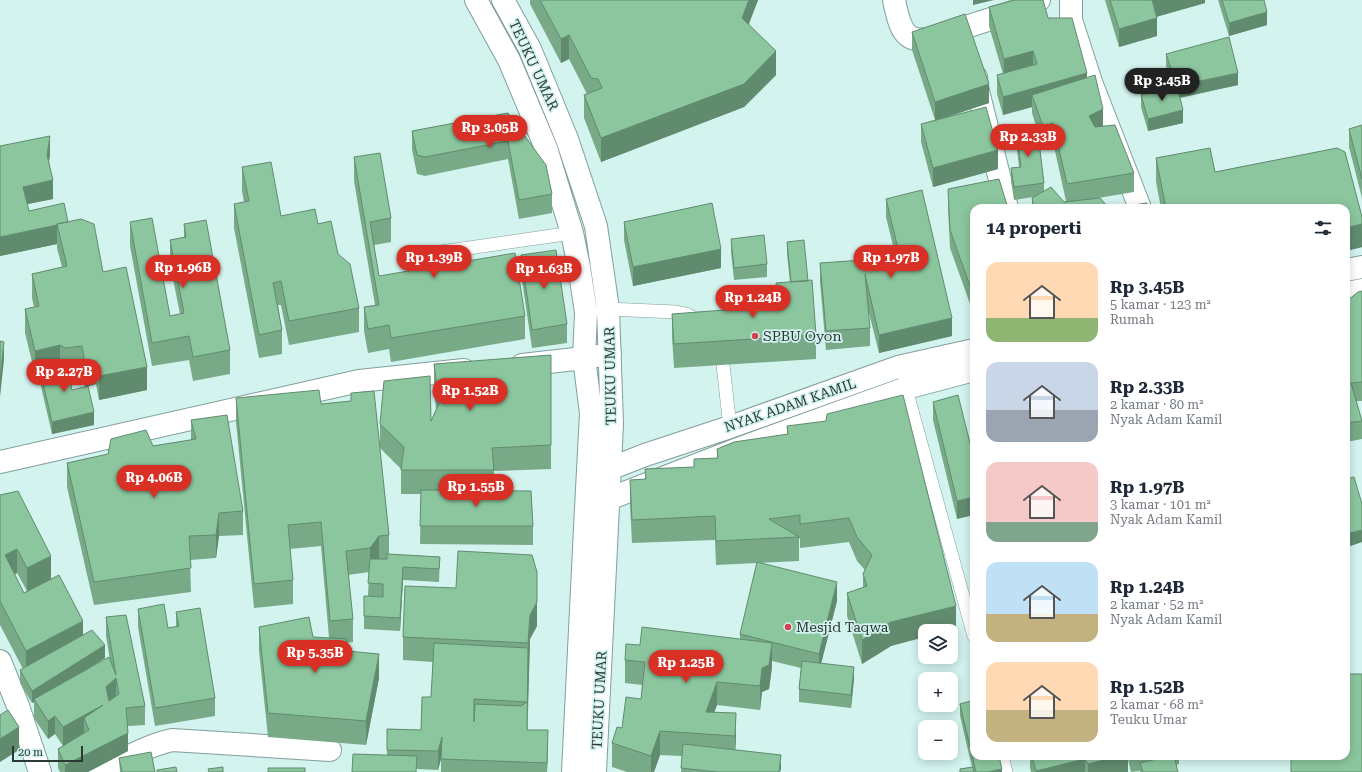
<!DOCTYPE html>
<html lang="id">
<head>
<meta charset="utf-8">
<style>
	body { margin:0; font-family:"Roboto Serif",serif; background:#f2f2f3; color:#1f2937; height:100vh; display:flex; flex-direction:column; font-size:15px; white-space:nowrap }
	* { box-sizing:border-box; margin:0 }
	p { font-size:13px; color:#747a83 }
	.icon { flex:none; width:22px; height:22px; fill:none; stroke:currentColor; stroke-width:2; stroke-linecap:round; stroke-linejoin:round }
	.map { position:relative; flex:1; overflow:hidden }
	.panel { position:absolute; left:970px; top:204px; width:380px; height:556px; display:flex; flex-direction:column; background:#fff; border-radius:12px; box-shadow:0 2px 10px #0003 }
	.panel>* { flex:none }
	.controls { position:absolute; left:918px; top:624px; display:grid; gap:8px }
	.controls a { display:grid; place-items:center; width:40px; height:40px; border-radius:8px; background:#fff; box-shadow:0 2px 10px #0003; font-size:20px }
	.scale { position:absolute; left:12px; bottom:10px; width:71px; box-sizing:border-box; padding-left:4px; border:2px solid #2b3836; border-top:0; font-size:11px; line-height:14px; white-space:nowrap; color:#2b3836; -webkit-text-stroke:3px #d3f3ef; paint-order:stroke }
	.price { position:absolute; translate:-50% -34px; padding:0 9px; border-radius:14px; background:#d93025; color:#fff; font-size:13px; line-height:26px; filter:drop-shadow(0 1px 2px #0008) }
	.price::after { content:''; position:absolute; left:50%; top:24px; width:12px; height:9px; margin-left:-6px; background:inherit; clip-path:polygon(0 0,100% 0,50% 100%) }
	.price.active { background:#222; color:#fff }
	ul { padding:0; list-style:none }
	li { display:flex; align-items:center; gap:12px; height:100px; padding:0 16px }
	li span { display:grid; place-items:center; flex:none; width:112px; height:80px; border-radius:12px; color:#555 }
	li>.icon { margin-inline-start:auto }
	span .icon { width:48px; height:48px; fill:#fffc; stroke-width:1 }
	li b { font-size:17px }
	h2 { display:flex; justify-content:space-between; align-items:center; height:48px; padding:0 16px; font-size:17px }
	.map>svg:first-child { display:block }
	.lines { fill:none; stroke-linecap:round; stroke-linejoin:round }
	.lane-casing { stroke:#819f9c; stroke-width:14 }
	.street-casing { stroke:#819f9c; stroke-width:24 }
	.highway-casing { stroke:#819f9c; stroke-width:24 }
	.lane { stroke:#fff; stroke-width:13 }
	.street { stroke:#fff; stroke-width:22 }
	.highway { stroke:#fff; stroke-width:22 }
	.wall { fill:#78aa88; fill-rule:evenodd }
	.shaded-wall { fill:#618b6f }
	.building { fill:#8bc69e; stroke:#618b6f; fill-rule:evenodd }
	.poi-dot { fill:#d24254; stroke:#d3f3ef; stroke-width:1.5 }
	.labels { text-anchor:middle; stroke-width:3.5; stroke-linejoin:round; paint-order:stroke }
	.street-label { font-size:14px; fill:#2b3836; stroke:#d3f3ef }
	.poi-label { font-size:14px; fill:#2b3836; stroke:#d3f3ef; text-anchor:start }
</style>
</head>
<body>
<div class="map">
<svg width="1362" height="772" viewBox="0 0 1362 772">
	<rect width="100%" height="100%" fill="#d3f3ef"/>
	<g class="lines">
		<defs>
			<path id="lane" d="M427,254L572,233
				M601,310L608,309L676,312L686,314L698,320
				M723,365L730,427
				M904,382L974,636
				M1002,756L1006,772"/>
			<path id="street" d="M894,0C897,13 900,37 916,39C921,40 927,39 932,38L1028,7L1039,0
				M1071,0V20L1091,82L1140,208
				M976,77L977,87L1007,208
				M1346,270L1362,267
				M1346,293L1362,290
				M522,365L584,358L610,354
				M0,462L359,381L464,370
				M594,475L645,455L730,427L898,367L974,350
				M593,505L738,449L906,388L974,370
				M0,661L18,706L40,772
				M98,772C122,760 146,746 172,740L330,750"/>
			<path id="highway" d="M476,0L509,60L546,148L572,233L579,267L586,312L584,358L591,413L586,508L573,772
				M503,0L530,49L567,139L596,226L608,309L612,424L595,772"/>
		</defs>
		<use href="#lane" class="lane-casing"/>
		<use href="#street" class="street-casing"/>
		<use href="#highway" class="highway-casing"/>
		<use href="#lane" class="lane"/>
		<use href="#street" class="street"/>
		<use href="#highway" class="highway"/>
	</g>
	<path class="wall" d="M530,0H758L749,24L776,75L744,107L601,162L584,118V95L587,94L569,59L561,63L530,4Z
		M1105,0H1205V3L1156,17L1157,36L1119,47Z
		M1218,0H1264L1267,25L1229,36Z
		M989,7L1048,18L1087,77L1103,126L1134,173V192L1086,200L1109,208H1032V198L1033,197L1014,200L1011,181V168L1019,167L1016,141V128L1036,126L1032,113V107L1003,115L997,94V75L1003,74L989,26ZM1037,129L1043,145L1053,142L1066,201L1064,202L1044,191V183Z
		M912,32L989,103L947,117L998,169L933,187L921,142V124L935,120L912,50Z
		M1166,54L1238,85L1180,98L1183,123L1148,131L1141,107V95L1173,87L1166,66Z
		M508,113L552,194V213L519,219L508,159L425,176L417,174L412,150V131Z
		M1362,125V198L1349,147V129Z
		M1210,148L1215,172L1337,148L1345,152L1362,217V247L1346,251V208H1161L1156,182V158Z
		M50,155L49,162L53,199L27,204L29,211L68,222L103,272L147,390L99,400L96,384L85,387L82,370L68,372L72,390L94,425L52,434L39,378V373L35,374L25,333V309L34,307L32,298V274L62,267L57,248V244L0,256Z
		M354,157L391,218V242L374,245L379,276L525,316V339L391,362L389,349L368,353L364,331V307L375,305L354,181Z
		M242,167L281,216L318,224L338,254L359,308V332L289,345L281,305H278L282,330V354L259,358L234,228V204L244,202L242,191Z
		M948,189L974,208V315L950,248L948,208Z
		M886,199L952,336L879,353L867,305L870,328V346L826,350L820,282V263L864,270L897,262L886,217Z
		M130,222L170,316L180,314L170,264V240L184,237V224L230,350V374L193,381L189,360L152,366L130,246Z
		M624,222L721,268L633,286L624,240Z
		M731,239L767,264V277L734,280L731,252Z
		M787,242L808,281L816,335V359L674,368L672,337V314L776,306V283L790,282L787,254Z
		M521,255L567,324V343L532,348L521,274Z
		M1362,291V401H1356L1362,421V439L1346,442V294L1348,300Z
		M551,355V469L494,471V491L533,526V545L420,544L421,494H401V469L380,448V424L431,421L436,409L434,387V364Z
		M351,393L389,535V554L440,557L439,582L403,580L400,631L364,629V616L383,597L368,596L369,572L348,575L353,619V642L346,643L347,651L379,678L366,745L268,737L259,651V627L313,637L329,638L321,546L290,549L293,580V604L254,608L236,422V398L321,404L351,401Z
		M958,395L957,519L933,420V402Z
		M191,420L243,511V535L219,536L216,558L190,560L191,592L94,605L67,487V463L153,446L191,440Z
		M787,426L956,630L951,631H925L891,646L862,664L847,616V593L863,588V574L865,570L857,561L849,542L800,548V538L799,539V561L759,563L837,601L821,663L854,679L851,708L799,702V689L801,668L772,661V667L769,689L762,692L760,710L717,705L714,712L736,737L735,750L781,768L780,772H681L682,756L660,755L654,772H627L612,767V743L622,728L641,699L642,685L625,683V660L640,645L740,639V634L757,563L716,565L715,540L632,543L630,504V480L645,479V469L694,467V459L717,458V449L787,435Z
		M1346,479L1362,504V542L1350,546L1346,530Z
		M0,495L51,579L83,635L105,658L83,672L110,660L106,636V617L145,706V725L128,726V751L88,772H60L58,768V749L63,746L55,734L48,739L34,718V702L32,703L20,683V670L23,669L0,625ZM17,573L27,591L24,593L15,574Z
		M138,609L168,628L176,627V612L215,698V716L155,726L138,627Z
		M537,626L530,639L527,730L548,749L547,772H441V759L438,770L417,769L387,755V729L421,730L431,697L433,662L403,660V637Z
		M960,704L1002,772H960V769L972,767L960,716Z
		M1030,756H1179V764L1176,765L1178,772H1140V771L1131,772L1128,759V772H1031L1030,768Z
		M119,758L155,772H120Z"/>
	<path class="shaded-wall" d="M749,0H758L742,41V18Z
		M973,0H994L973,5Z
		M1152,0H1205V3L1152,18Z
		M1267,12V25L1229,36V23Z
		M1157,18V36L1119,47V29Z
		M569,35V59L561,63V39Z
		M776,51V75L744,107L601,162V138Z
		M1033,51V70L1004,77V59Z
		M1087,73V92L1032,95V107L1003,115V97Z
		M1238,73V85L1177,98V86Z
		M989,84V103L935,121V102Z
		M1103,109V128L1089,135V116Z
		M1183,110V123L1148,131V119Z
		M1053,123V142L1043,145V126Z
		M50,136V155L47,173V155Z
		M998,150V169L933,187V168Z
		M53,180V199L23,205V187Z
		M1362,224V247L1346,251V228Z
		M57,225V244L0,256V237Z
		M721,249V268L633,286V267Z
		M1349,300V324L1346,325V302Z
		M952,318V336L879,353V335Z
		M4,342V360L0,397V378Z
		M60,345V369L39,365V373L35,374V351Z
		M96,361V384L85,387V363Z
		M147,367V390L99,400V376Z
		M94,412V425L52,434V422Z
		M974,497V515L957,519V501Z
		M219,513V536L216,558V535Z
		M1362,530V542L1350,546V533Z
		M379,536V560L370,571V548Z
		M17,549V573L5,579V555Z
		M51,556V579L27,592V568Z
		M403,567V580L400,631V618Z
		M837,582V601L819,672V654Z
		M537,602V626L530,639L527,748L528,643L530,615Z
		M956,606V630L951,631H925V637L891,646L862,664V640L891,622Z
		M83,621V645L26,675V651Z
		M772,643V667L769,689L762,692L760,710V686L762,668Z
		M105,645V658L35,701L34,699V702L32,703V691Z
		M379,654V678L366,745V721Z
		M854,667V679L851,708V695Z
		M116,678V696L106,706V687Z
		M717,682V705L706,734V712Z
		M103,705L84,718V734L63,746V727Z
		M736,713V737L735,759V736Z
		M55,716V734L48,739V721Z
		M19,727V750L0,762V739Z
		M548,730V749L547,772V763Z
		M660,731V755L654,772H651V756Z
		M128,733V751L88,772H65V765Z
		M442,737V755L438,770V751Z
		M781,755V768L780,772H779Z
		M1120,756H1128V772H1088V764Z
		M1085,759V772H1036V771Z
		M1002,769V772H988Z"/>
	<path class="building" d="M540,0H749L742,18L776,51L744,84L601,138L584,95L602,88L598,79L591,78L569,35L561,39Z
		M1015,0H1043L1048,18H1072L1087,73L1003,97L997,75L1037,64L1033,51L1004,59L989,7Z
		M1110,0H1152L1157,18L1119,29Z
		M1222,0H1264L1267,12L1229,23Z
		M965,14L989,84L935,102L912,32Z
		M1229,37L1238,73L1177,86L1166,54Z
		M1095,75L1103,109L1089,116L1095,127L1115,125L1134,173L1067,184L1053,123L1043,126L1032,95Z
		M1177,86L1183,110L1148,119L1141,95Z
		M986,107L998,150L933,168L921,124Z
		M508,113L546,165L552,194L519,200L508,141L425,157L417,155L412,131Z
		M1362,125V179L1349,129Z
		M1037,126L1044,183L1014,187L1011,168L1021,167L1016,128Z
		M50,136L47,155L53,180L23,187L29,211L64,203L68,222L57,224V225L0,237V146Z
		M1210,148L1215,172L1337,148L1345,152L1362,217V224L1346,228V208H1166L1156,158Z
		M380,153L391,218L370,222L379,276L515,253L525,316L391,338L389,325L368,329L364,307L379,305L354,157Z
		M271,162L281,216L315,209L318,224L331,221L338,254L350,264L359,308L289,321L281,281L273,283L282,330L259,335L234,204L249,201L242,167Z
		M999,179L1008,208H974V297L950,230L948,189Z
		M1051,187L1064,202L1100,198L1109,208H1034L1032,198Z
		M922,190L952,318L879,335L865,274L870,328L826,331L820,263L863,260L864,270L901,261L886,199Z
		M712,203L721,249L633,267L624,222Z
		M1147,203L1148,208H1114Z
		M152,218L170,316L184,313L170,240L186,237L184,224L206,220L230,350L193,357L189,336L152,343L130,222Z
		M81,219L94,224L103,272L126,267L147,367L99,376L96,361L85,363L82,346L65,348L60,345L35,351L25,309L39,306L32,274L67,266L57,224Z
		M764,235L767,264L734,268L731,239Z
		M804,240L808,281L791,282L787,242Z
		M556,250L567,324L532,330L521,255Z
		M812,280L816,335L674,344L672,314L778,306L776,283Z
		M1362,291V382L1351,383L1362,421L1346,423V373H1347L1346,369V307L1349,305L1348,300L1358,292Z
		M1346,294L1349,300L1346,302Z
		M0,341L4,342L0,378Z
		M551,355V445L492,448L494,470H401L404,447L380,424L384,381L430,376L431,421L439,404L434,364Z
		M65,359L72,390L88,386L94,412L52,422L39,365Z
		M319,390L321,404L351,401V393L374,391L389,535L379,536L370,548L346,551L353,619L330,621L321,522L288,525L293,580L254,584L236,398Z
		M903,395L956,606L891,622L862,640L847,593L867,586L863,574L872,555L857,537L849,518L800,524V515L769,519L799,537L716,541L715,516L632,520L630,480L646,479L645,469L694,467V459L718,458L717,449L734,442L788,434L787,426L826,421L827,414Z
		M958,395L974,459V497L957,501L933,402Z
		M227,415L243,511L219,513L216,535L189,536L191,568L94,582L67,463L108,454L111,439L146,430L153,446L196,439L191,420Z
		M1354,477L1362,504V530L1350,533L1346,517V479Z
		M421,490L531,491L533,526H420Z
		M18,491L51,556L27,568L17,549L5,555L24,593L59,575L83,621L26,651L0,601V495Z
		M458,551L532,555L537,572V602L530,615L528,643L403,637L405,586L456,588Z
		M387,554L440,557L439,569L403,567L400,618L364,616V596L383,597V584L368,583L370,559H387Z
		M757,562L837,582L819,654L740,634Z
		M164,604L168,628L179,626L176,612L200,608L215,698L155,708L138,609Z
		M126,615L145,706L126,708L128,733L65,765L58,749L89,730L84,718L103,705L63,727L55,716L48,721L34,699L109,657L116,675L106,617ZM116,678L119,694L109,701L106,687Z
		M309,617L313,637L346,639L347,651L379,654L366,721L268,713L259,627Z
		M642,627L772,643L769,665L762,668L760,686L717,682L706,712L736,713L735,736L660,731L651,756L612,743L617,727L622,728L626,697L641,699L645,662L625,660L626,644L640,645Z
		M92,630L105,645L32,691L20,670Z
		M434,643L528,648L527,730H548L547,763L441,759L442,737L438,751L387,750V729L421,730L422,697H431ZM474,699L527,702L521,706L475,704L474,722Z
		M802,661L854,667L851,695L799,689Z
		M1346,674H1362V772H1291V756H1346Z
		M974,700V756H999L1002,769L988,772H976L960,704Z
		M8,710L19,727L0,739V715Z
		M683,744L781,755L779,772H717L681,768Z
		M151,752L155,772H122L119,758Z
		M353,754L417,756L416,772H352Z
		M1032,756H1120L1088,764L1085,759L1036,771Z
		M1130,756H1151L1131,759Z
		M1169,756H1174L1178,772H1143L1140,763Z
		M176,767L177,772H157V770Z
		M223,767V772H209L208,769Z
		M973,767L974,772H960V769Z
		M268,768H305V772H268Z"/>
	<g class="poi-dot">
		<circle cx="755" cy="336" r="4"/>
		<circle cx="788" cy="627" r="4"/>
	</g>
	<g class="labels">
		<g class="street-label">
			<text transform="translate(534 65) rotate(65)" y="5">TEUKU UMAR</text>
			<text transform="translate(610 376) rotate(-91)" y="5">TEUKU UMAR</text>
			<text transform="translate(790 405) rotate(-19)" y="5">NYAK ADAM KAMIL</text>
			<text transform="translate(599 700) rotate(-87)" y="5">TEUKU UMAR</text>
		</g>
		<g class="poi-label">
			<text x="763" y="341">SPBU Oyon</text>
			<text x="796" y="632">Mesjid Taqwa</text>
		</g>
	</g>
</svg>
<div class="controls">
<a><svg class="icon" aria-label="layers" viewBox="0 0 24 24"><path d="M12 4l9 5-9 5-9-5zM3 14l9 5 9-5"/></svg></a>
<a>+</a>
<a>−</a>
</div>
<div class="scale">20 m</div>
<b class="price active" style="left:1162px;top:102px">Rp 3.45B</b>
<b class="price" style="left:490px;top:149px">Rp 3.05B</b>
<b class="price" style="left:1028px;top:158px">Rp 2.33B</b>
<b class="price" style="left:434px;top:279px">Rp 1.39B</b>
<b class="price" style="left:891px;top:279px">Rp 1.97B</b>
<b class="price" style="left:183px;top:289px">Rp 1.96B</b>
<b class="price" style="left:544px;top:290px">Rp 1.63B</b>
<b class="price" style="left:753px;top:319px">Rp 1.24B</b>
<b class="price" style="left:64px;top:393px">Rp 2.27B</b>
<b class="price" style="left:470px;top:412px">Rp 1.52B</b>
<b class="price" style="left:154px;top:499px">Rp 4.06B</b>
<b class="price" style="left:476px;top:508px">Rp 1.55B</b>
<b class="price" style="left:315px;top:674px">Rp 5.35B</b>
<b class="price" style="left:686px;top:684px">Rp 1.25B</b>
<section class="panel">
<h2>14 properti<svg class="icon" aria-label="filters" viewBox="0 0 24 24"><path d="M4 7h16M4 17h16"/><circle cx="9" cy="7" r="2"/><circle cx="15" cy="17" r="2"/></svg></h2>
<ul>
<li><span style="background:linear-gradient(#ffd9b3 70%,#8fb573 0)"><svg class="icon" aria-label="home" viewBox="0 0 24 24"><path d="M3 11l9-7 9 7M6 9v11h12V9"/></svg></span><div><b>Rp 3.45B</b><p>5 kamar · 123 m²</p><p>Rumah</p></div></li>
<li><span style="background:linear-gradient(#c9d6e8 60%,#9aa5b1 0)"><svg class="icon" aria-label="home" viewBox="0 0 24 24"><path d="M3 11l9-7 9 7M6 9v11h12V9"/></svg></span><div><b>Rp 2.33B</b><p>2 kamar · 80 m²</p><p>Nyak Adam Kamil</p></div></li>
<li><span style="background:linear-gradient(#f6c9c9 75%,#7fa58c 0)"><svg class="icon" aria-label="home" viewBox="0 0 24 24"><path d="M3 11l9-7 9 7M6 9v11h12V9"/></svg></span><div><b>Rp 1.97B</b><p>3 kamar · 101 m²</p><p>Nyak Adam Kamil</p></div></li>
<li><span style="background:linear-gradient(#bfe0f5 65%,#c2b280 0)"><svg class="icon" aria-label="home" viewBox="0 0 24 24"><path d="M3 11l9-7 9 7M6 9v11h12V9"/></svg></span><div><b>Rp 1.24B</b><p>2 kamar · 52 m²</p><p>Nyak Adam Kamil</p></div></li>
<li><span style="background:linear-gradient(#ffd9b3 60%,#c2b280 0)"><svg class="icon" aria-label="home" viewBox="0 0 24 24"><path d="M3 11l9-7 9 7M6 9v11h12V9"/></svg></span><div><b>Rp 1.52B</b><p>2 kamar · 68 m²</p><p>Teuku Umar</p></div></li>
</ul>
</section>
</div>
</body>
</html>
